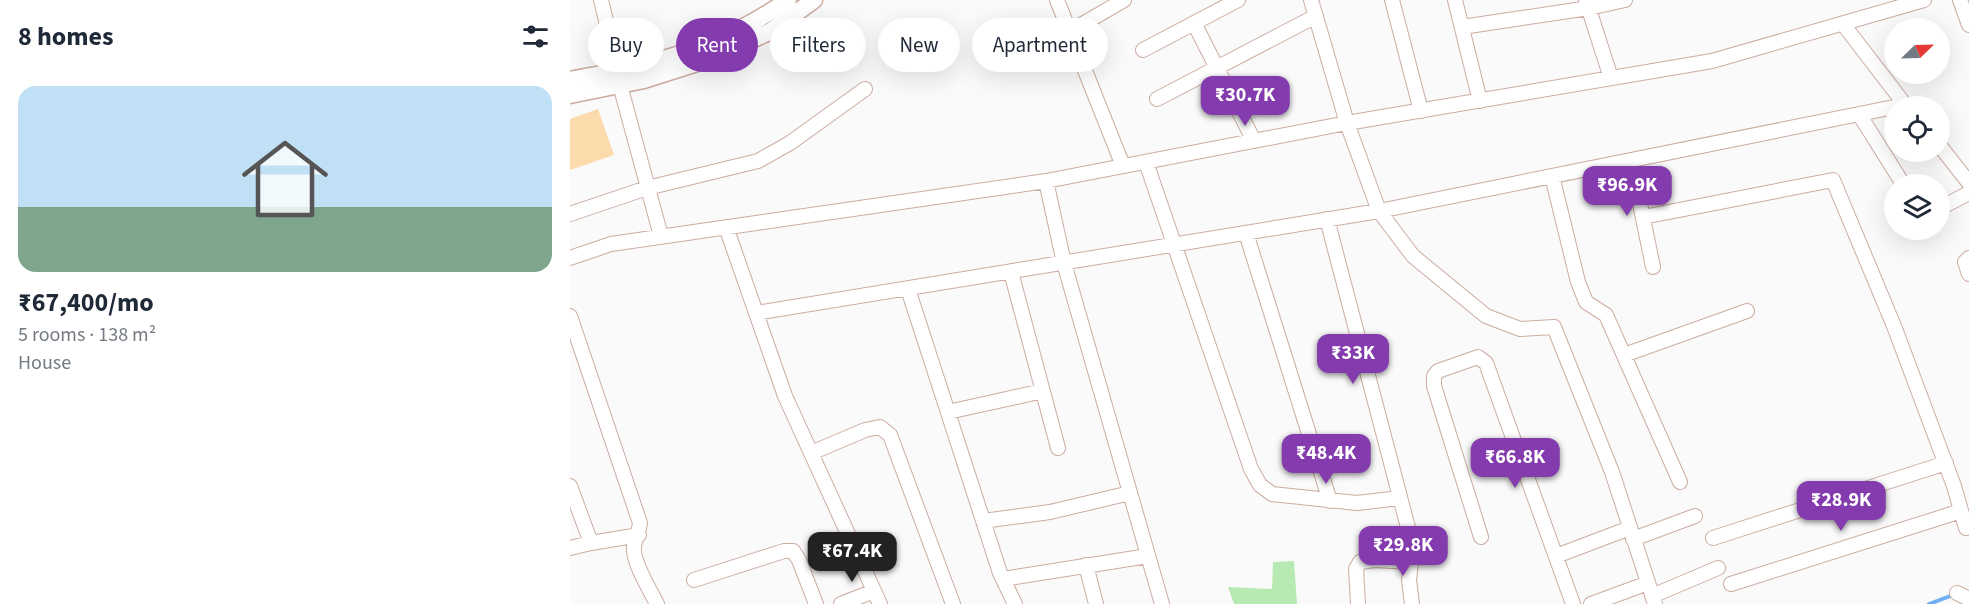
<!DOCTYPE html>
<html lang="en">
<head>
<meta charset="utf-8">
<style>
	body { margin:0; font-family:"Source Sans 3",sans-serif; background:#f2f2f3; color:#1f2937; height:100vh; display:flex; flex-direction:column; font-size:22px; white-space:nowrap }
	* { box-sizing:border-box; margin:0 }
	p { font-size:20px; color:#747a83 }
	.icon { flex:none; width:33px; height:33px; fill:none; stroke:currentColor; stroke-width:2; stroke-linecap:round; stroke-linejoin:round }
	.map { position:relative; flex:1; overflow:hidden }
	.drawer { display:flex; flex-direction:column; background:#fff; width:570px }
	.drawer>* { flex:none }
	.guide { position:absolute; left:18px; top:18px; width:570px; height:54px; display:flex; gap:12px }
	.needle { width:39px; rotate:67deg }
	.controls { position:absolute; left:1314px; top:18px; display:grid; gap:12px }
	.controls a { display:grid; place-items:center; width:66px; height:66px; border-radius:50%; background:#fff; box-shadow:0 6px 24px #0002; font-size:30px }
	.price { position:absolute; translate:-50% -51px; padding:0 14px; border-radius:12px; background:#833bae; color:#fff; font-size:20px; line-height:39px; filter:drop-shadow(0 2px 3px #0008) }
	.price::after { content:''; position:absolute; left:50%; top:36px; width:18px; height:14px; margin-left:-9px; background:inherit; clip-path:polygon(0 0,100% 0,50% 100%) }
	.price.current { background:#222; color:#fff }
	ul { padding:0; list-style:none }
	li { display:grid; align-content:center; gap:12px; height:318px; padding:0 18px }
	li span { display:grid; place-items:center; height:186px; border-radius:18px; color:#555 }
	li>.icon { margin-inline-start:auto }
	span .icon { width:108px; height:108px; fill:#fffc; stroke-width:1 }
	li b { font-size:26px }
	h2 { display:flex; justify-content:space-between; align-items:center; height:72px; padding:0 18px; font-size:26px }
	.pill { padding:0 21px; border-radius:27px; background:#fff; box-shadow:0 6px 24px #0002; font-size:21px; line-height:54px }
	.pill.current { background:#833bae; color:#fff }
	main { display:flex; flex:1; min-height:0 }
	.map>svg:first-child { display:block }
	.green { fill:#b7eab2 }
	.lines { fill:none; stroke-linecap:round; stroke-linejoin:round }
	.stream { stroke:#70aff1; stroke-width:4 }
	.building { fill:#fbdaac }
	.minor-casing { stroke:#ccaca0; stroke-width:16 }
	.major-casing { stroke:#ccaca0; stroke-width:19 }
	.minor { stroke:#fff; stroke-width:14 }
	.major { stroke:#fff; stroke-width:16 }
</style>
</head>
<body>
<main>
<section class="drawer">
<h2>8 homes<svg class="icon" aria-label="filters" viewBox="0 0 24 24"><path d="M4 7h16M4 17h16"/><circle cx="9" cy="7" r="2"/><circle cx="15" cy="17" r="2"/></svg></h2>
<ul>
<li><span style="background:linear-gradient(#bfe0f5 65%,#7fa58c 0)"><svg class="icon" aria-label="home" viewBox="0 0 24 24"><path d="M3 11l9-7 9 7M6 9v11h12V9"/></svg></span><div><b>₹67,400/mo</b><p>5 rooms · 138 m²</p><p>House</p></div></li>
</ul>
</section>
<div class="map">
<svg width="1399" height="604" viewBox="0 0 1399 604">
	<rect width="100%" height="100%" fill="#fafafa"/>
	<path class="green" d="M724,561L727,604H664L658,587L702,589L703,562Z"/>
	<g class="lines">
		<path class="stream" d="M1359,604L1383,595"/>
	</g>
	<path class="building" d="M28,109L44,155L0,170V119Z"/>
	<g class="lines">
		<defs>
			<path id="minor" d="M31,0L48,70
				M487,0L553,166
				M741,0L777,123L809,211L843,256L916,316L950,329L984,327L1042,472L1085,604
				M822,0L851,111
				M885,0L910,101
				M1016,0L1041,78
				M1390,0L1399,25
				M624,23L684,141
				M1273,24L1336,106
				M892,27L1019,8L1055,0
				M499,32L554,0
				M573,50L668,0
				M50,85L91,236
				M587,99L746,16
				M1289,114L1333,184
				M1370,146L1399,183
				M1061,160L1083,267
				M576,162L681,469L690,485L702,494L787,503L830,498
				M982,176L1008,282L1016,302L1036,315L1110,482
				M476,181L494,263L592,604
				M1370,208L1399,193
				M0,214L77,188L188,161L220,143L295,89
				M1073,217L1263,180L1324,326L1384,486L1396,528
				M757,219L846,558L841,562L805,560L790,562L786,569L788,604
				M156,227L215,396L310,604
				M676,233L760,501
				M0,258L41,244L476,181L777,123L1142,61L1354,0
				M1399,258L1395,262L1399,274
				M441,272L488,448
				M338,289L430,573L445,604
				M186,313L809,211L1324,107
				M0,316L70,523C69,533 63,542 64,551C65,566 80,590 87,604
				M1054,355L1177,311
				M378,412L473,391
				M241,453L295,430L310,427L320,435L383,604
				M0,486L21,543L69,535
				M413,521L480,512L560,493
				M911,537L864,386V376L868,371L908,357L916,363L1003,604
				M1143,538L1376,463
				M1063,539L1125,516
				M0,548L21,543
				M986,556L1060,528
				M841,562L839,580L842,604
				M516,565L526,604
				M433,579L578,556
				M124,580L214,551H223L229,560L246,604
				M1161,584L1391,511
				M1387,593L1399,599
				M1082,596L1148,568
				M271,604L304,591
				M1021,604L1078,583"/>
			<path id="major" d="M0,80C24,75 49,72 72,65C124,52 174,31 218,0
				M0,95L74,80L140,59L201,31L244,0"/>
		</defs>
		<use href="#minor" class="minor-casing"/>
		<use href="#major" class="major-casing"/>
		<use href="#minor" class="minor"/>
		<use href="#major" class="major"/>
	</g>
</svg>
<div class="controls">
<a><svg class="needle" viewBox="-14 -14 28 28"><path d="M0-13l5 13h-10z" fill="#e53935"/><path d="M0 13l5-13h-10z" fill="#747a83"/></svg></a>
<a><svg class="icon" aria-label="locate" viewBox="0 0 24 24"><circle cx="12" cy="12" r="6"/><path d="M12 2v4M12 18v4M2 12h4M18 12h4"/></svg></a>
<a><svg class="icon" aria-label="layers" viewBox="0 0 24 24"><path d="M12 4l9 5-9 5-9-5zM3 14l9 5 9-5"/></svg></a>
</div>
<b class="price" style="left:675px;top:127px">₹30.7K</b>
<b class="price" style="left:1057px;top:217px">₹96.9K</b>
<b class="price" style="left:783px;top:385px">₹33K</b>
<b class="price" style="left:756px;top:485px">₹48.4K</b>
<b class="price" style="left:945px;top:489px">₹66.8K</b>
<b class="price" style="left:1271px;top:532px">₹28.9K</b>
<b class="price" style="left:833px;top:577px">₹29.8K</b>
<b class="price current" style="left:282px;top:583px">₹67.4K</b>
<div class="guide">
<a class="pill">Buy</a>
<a class="pill current">Rent</a>
<a class="pill">Filters</a>
<a class="pill">New</a>
<a class="pill">Apartment</a>
</div>
</div>
</main>
</body>
</html>
